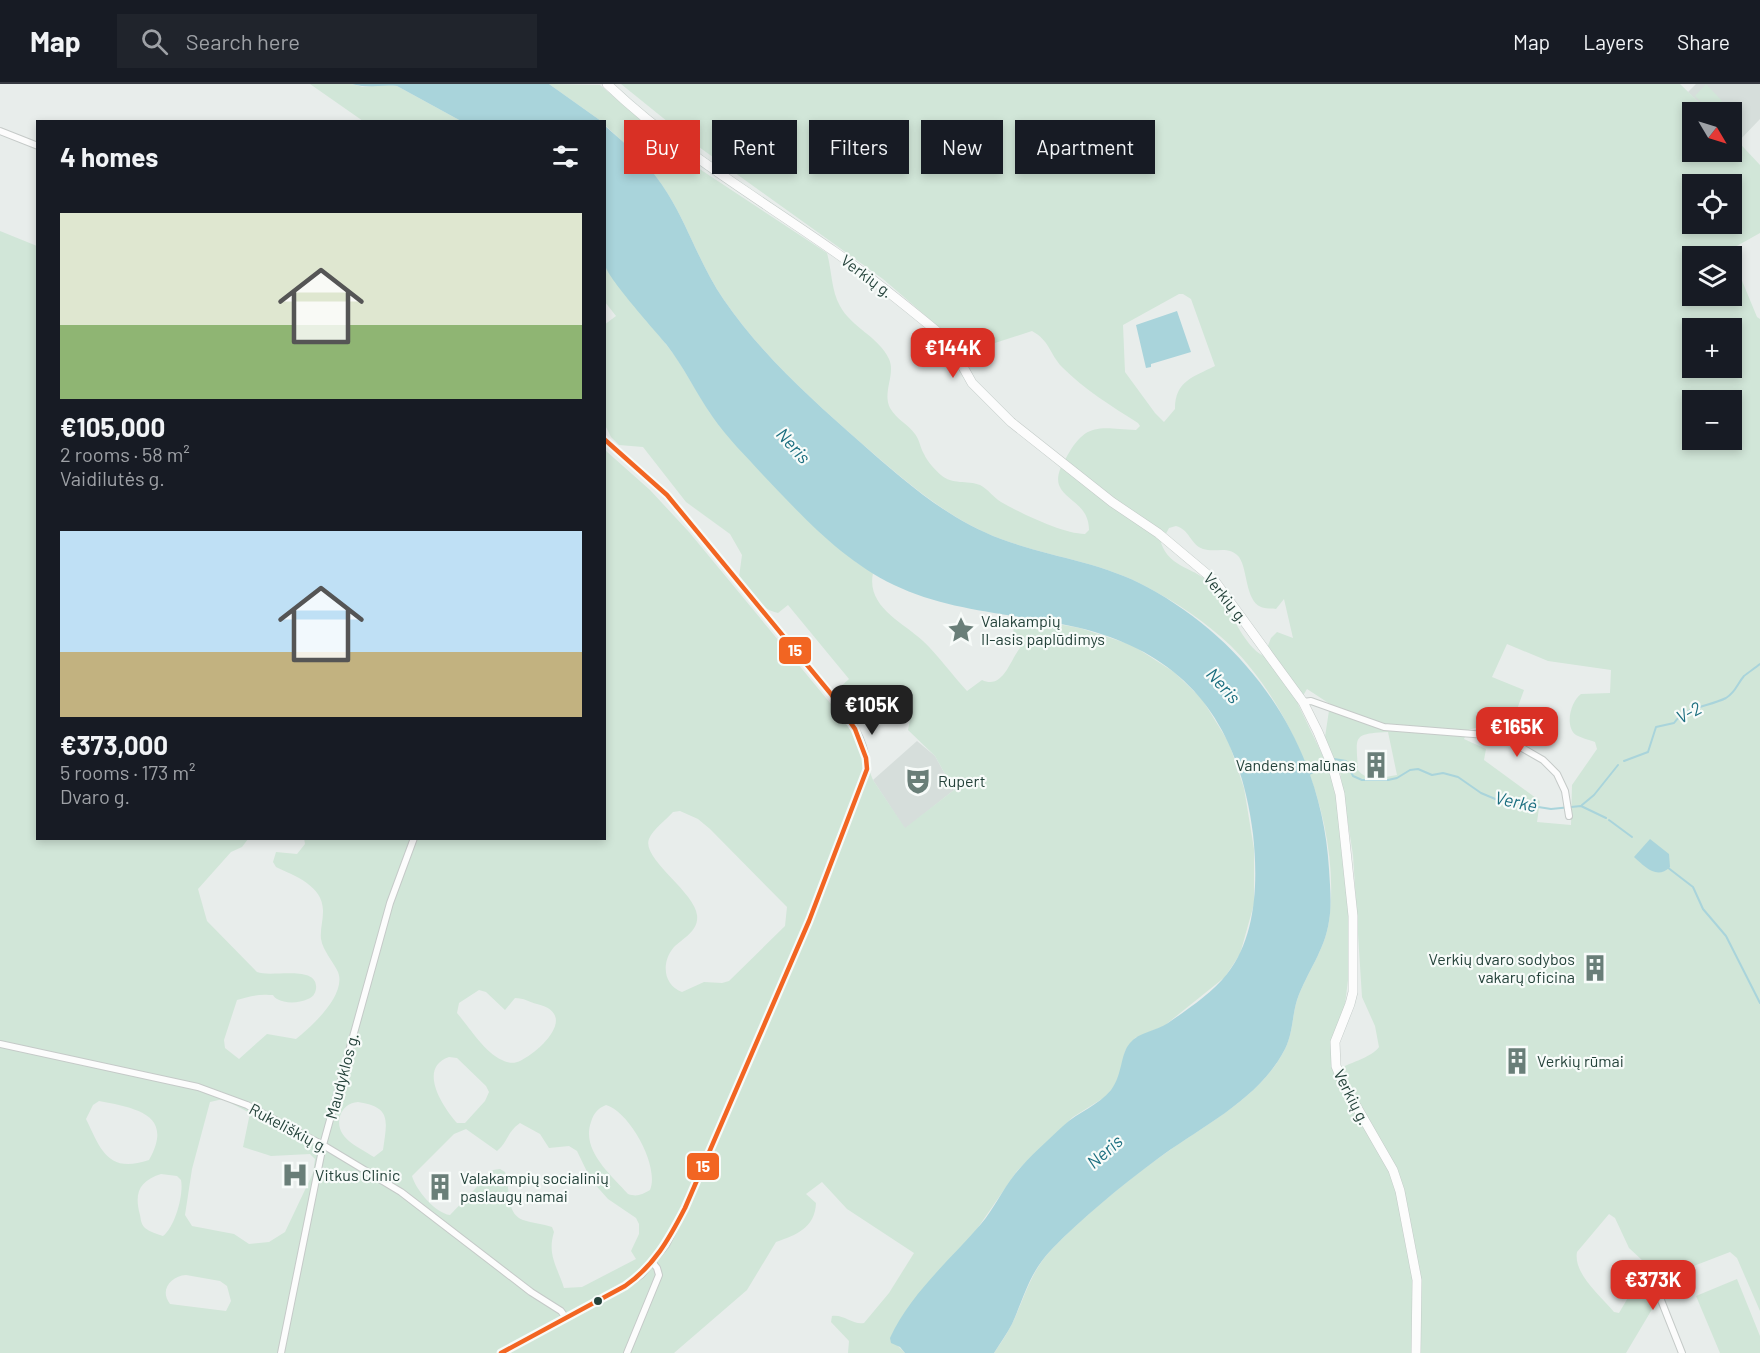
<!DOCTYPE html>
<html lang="en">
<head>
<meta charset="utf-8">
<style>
	body { margin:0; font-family:Barlow,sans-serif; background:#20242c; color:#f1f3f6; height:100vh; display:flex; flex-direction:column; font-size:22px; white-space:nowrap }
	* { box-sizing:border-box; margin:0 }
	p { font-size:20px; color:#9ea1a6 }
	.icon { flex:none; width:33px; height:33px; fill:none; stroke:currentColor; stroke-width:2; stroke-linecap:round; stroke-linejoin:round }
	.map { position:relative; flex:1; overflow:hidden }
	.side { position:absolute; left:36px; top:36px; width:570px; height:720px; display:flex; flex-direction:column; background:#171b24; border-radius:0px; box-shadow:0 3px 9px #0003 }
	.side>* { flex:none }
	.guide { position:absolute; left:624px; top:36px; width:570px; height:54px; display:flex; gap:12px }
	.needle { width:39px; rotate:128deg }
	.fabs { position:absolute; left:1682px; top:18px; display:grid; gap:12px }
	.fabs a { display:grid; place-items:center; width:60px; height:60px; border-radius:0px; background:#171b24; box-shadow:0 3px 9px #0003; font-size:30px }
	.price { position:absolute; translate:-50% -51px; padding:0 14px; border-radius:12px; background:#d93025; color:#fff; font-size:20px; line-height:39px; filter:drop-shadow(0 2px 3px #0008) }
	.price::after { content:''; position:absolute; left:50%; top:36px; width:18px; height:14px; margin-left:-9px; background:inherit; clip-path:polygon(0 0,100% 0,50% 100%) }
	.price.current { background:#222; color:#fff }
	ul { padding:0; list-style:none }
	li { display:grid; align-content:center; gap:12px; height:318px; padding:0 24px }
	li span { display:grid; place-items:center; height:186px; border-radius:0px; color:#555 }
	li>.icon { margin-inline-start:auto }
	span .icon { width:108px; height:108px; fill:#fffc; stroke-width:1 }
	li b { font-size:26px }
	h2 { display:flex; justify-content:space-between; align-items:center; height:72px; padding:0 24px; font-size:26px }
	.chip { padding:0 21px; border-radius:0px; background:#171b24; box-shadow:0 3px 9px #0003; font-size:21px; line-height:54px }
	.chip.current { background:#d93025; color:#fff }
	header { display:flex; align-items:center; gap:36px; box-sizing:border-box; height:84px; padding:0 30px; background:#171b24; border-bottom:2px solid #363941 }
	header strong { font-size:28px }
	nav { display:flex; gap:33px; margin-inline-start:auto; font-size:21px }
	.search { width:420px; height:54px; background:#20242c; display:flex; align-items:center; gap:15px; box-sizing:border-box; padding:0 21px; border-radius:0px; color:#9ea1a6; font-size:22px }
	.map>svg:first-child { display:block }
	.built { fill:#d6dedb }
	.green { fill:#d1e6d8; fill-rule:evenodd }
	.water { fill:#a9d4db }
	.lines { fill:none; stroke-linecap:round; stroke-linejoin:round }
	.stream { stroke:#a9d4db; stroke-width:2 }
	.street-casing { stroke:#c5cac8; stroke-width:8 }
	.secondary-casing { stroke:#c3cbc8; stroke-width:10 }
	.street { stroke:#fcfcfc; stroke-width:6 }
	.secondary { stroke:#fcfcfc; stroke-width:9 }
	.bus-1-casing { stroke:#f7fbf9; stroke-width:9 }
	.bus-1 { stroke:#f26522; stroke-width:4.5 }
	.bus-dot { fill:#24423a; stroke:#f7fbf9; stroke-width:2 }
	.labels { text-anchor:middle; stroke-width:4.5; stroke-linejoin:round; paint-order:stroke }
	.street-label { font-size:16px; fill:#24423a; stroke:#f7fbf9 }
	.poi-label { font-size:16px; fill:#24423a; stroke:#f7fbf9; text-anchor:start }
	.water-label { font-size:18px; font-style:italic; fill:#1c6f80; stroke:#f7fbf9 }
	.line-badge { stroke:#f7fbf9; stroke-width:2 }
	.badge-label { font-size:16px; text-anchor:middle; font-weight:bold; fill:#fff }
</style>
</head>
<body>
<header>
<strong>Map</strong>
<div class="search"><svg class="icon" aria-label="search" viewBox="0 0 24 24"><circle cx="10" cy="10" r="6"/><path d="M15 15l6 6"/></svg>Search here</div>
<nav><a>Map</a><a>Layers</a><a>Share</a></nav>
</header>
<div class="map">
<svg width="1760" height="1269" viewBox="0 0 1760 1269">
	<rect width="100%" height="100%" fill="#e8edeb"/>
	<path class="built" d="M1696,0H1760V35L1738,58L1731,50V28H1709L1688,8Z
		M917,657L935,672L954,706L905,745L873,696Z"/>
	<path class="green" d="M310,0H352L363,3L388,0L397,2L461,37H363Z
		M549,0L600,1L692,80L827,169C832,187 831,206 840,222C851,243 879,253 889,275C896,290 882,308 890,324C896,335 908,340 915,350C920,357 920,363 924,370C927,377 935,386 941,391C952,401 967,396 980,401C988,405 993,413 1001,418C1020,429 1063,450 1085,450L1089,446C1089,420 1065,417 1059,401C1056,392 1061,382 1066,374C1086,337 1099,344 1136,346L1140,342L1138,339C1111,322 1084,305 1062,283C1049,269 1050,257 1032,247L961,270L941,245L883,195L699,63L621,0H1680L1709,28H1692V68H1731V50L1760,81V149L1735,163L1733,175L1757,233L1760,235V1227L1737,1174L1730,1168L1660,1195L1654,1222L1626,1269H994C1000,1260 1007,1250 1012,1240C1025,1213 1030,1188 1052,1165C1086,1130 1130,1094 1170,1066C1210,1038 1262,1011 1285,965C1293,949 1292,932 1297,916C1307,888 1325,866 1329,837C1342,745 1296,627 1231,562C1206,538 1177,519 1147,503C1102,478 1049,473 1001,455C947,435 903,395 860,358C812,316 761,270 724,216C701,183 689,144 668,110C652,83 627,62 605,41L604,38L601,37ZM1692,100H1731V140H1692ZM1692,172H1731V212H1692ZM1179,210H1183L1191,215L1215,282C1193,293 1175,297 1175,325L1164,338L1155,329L1125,288L1123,241ZM1692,244H1731V284H1692ZM1692,316H1731V356H1692ZM1176,442C1189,445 1191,461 1203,465C1216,469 1229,461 1239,473C1248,486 1245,516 1261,523C1265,525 1272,524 1276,525L1284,515L1293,554L1277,548L1271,554L1264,572C1243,563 1229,521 1213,502C1196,483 1170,485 1161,459L1169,444ZM1507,560L1548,577L1611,586L1610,609L1581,610C1571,617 1564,642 1576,651C1581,654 1590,656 1595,658L1597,665L1572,701L1571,741L1537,738L1540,717L1484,676L1486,665L1464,655L1468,646L1494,639L1511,642L1524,606L1492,593ZM1307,605L1330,620L1325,653L1340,688L1353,771L1362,913L1375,942L1379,963C1373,973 1346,980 1335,987L1332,982V958L1345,920L1349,888L1348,805L1338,717L1332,691L1298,620ZM1388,648L1397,691C1382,693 1368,699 1358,686C1356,651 1352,650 1388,648ZM1609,1130L1615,1134L1629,1164L1643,1177L1644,1186L1619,1229L1614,1228C1601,1212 1573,1190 1577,1168Z
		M1706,0L1722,17L1711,28L1695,12Z
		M0,147L37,162L38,754L248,755L242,763L231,768L198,805L207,837L257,888C271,894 319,880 316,905C315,910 313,913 308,915C299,919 286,920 277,915C271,911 276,911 269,911C258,910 247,913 237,916L224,956L225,964L239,975L267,950L296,955C311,943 347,911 338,888C333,877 323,867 321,855C320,846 323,837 323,828C324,802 295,792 276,783L273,778L276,768L297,770L305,760L304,754H604L605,366L650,406L689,448L845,637L858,658L873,696L905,744L954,706L935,672L908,646L910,636L899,632L887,631L865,633L854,626L838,605L849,595L788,521L778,529C760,526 749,507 739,493L742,471L730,450L686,418L643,363L619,361L611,353L605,341L604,241L616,232L605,218V183L676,273L710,329L731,355L818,446L856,478L873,489C866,523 903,538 923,557C939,572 952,591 967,607L982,596C1003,606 1010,576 1020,564C1010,554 1012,545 1019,533L1080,544L1132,561L1174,588L1202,615L1229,659L1244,704L1254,765V820L1240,870L1225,893L1164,942L1135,954L1125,967L1122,987L1113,1004L1105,1013L1073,1033L1017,1087L897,1261L905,1269H848L849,1257L831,1238L832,1232C844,1230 852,1241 864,1239L889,1209L914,1169L847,1125L822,1098L806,1110L816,1119C815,1144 796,1151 776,1158L747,1206L674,1269H0ZM680,727L698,735L710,745L787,823L785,842L729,897L722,899L704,898L682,908C663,901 661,878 674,863C683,854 699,847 697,831C695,808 641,774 649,755C653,745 666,736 673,728ZM479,906L486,908L505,926L515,914C524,914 529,918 537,920C579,930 541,967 520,977C514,980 508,979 502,976C484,968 470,944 457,929L459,919ZM449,973L457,974L486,1002L489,1008L485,1017L465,1039H457C443,1023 417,984 449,973ZM223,1015L250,1029L243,1063L271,1072L310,1070L315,1075L313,1089L285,1148L269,1158L249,1160L234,1150L192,1142L185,1131L192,1085L210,1018ZM99,1017C135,1024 175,1030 149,1076C108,1090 101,1066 86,1035L93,1021ZM358,1018C392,1023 387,1037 383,1066L374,1073C359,1063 334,1054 340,1032C343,1023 349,1019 358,1018ZM606,1021C630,1028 660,1083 650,1106C641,1111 637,1113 628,1110C610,1090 581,1066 591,1038C594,1029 597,1025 606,1021ZM520,1039L540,1050L549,1064L569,1062L577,1067L591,1096L608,1115L636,1134L639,1140V1150L631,1167L636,1175L582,1203L564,1204C557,1182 547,1171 554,1148L552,1143C543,1140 532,1139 523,1136C505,1129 511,1104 505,1088L500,1085L493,1086L450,1131C435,1129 416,1106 412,1092L454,1050L466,1045L497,1067C508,1058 507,1048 520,1039ZM161,1090L177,1092L181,1096C184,1110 175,1143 163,1152C157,1150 150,1148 145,1144C141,1140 141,1136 140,1131C134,1109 139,1097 161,1090ZM186,1191L220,1197L227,1202L231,1217L226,1227L170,1220C159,1206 171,1192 186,1191Z
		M1737,1195L1760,1252V1269H1720L1696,1212Z"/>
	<path class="water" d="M352,0H549L601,37H461L397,2C381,0 367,5 352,0Z
		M604,41C628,62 652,83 668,110C689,144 701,183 724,216C761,270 812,316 860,358C903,396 947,435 1001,455C1049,473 1102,478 1147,503C1253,560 1322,664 1329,785C1330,802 1332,820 1329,837C1325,866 1307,888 1297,916C1292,932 1293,949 1285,965C1259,1016 1200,1043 1156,1076C1120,1103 1083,1133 1052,1165C1029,1189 1025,1211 1012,1240C1007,1250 1000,1259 994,1269H905L900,1263L891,1259L890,1254C910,1210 950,1176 981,1140C994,1125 1002,1106 1015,1090C1029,1073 1047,1057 1063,1042C1078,1028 1099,1021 1111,1006C1123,990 1120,970 1130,959C1139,948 1156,947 1168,939C1188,925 1212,909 1227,890C1257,852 1258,796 1253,750C1238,631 1179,562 1061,540C1004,529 946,526 894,501C842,476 802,432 763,391C746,372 727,354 712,332C696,309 684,283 666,260C654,245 607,194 604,179C602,165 604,149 604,136C604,104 604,73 604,41Z
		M1177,227L1191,268L1151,280V283L1146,284L1136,241Z
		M1650,755L1669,770L1670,783C1657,796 1645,783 1634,773Z"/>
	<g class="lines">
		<path class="stream" d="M1334,675L1346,677L1353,692L1362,696H1388L1397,694L1410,686L1418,685L1432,691L1443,689L1458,693L1481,709L1500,717L1551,725L1581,722L1606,734
			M1624,677L1648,668L1656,643L1674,639C1686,622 1708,623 1726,614C1736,608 1737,600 1744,592C1749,588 1755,584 1760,580
			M1309,690L1325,682
			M1582,721L1594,711L1618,681
			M1609,736L1632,753
			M1667,783L1693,803L1703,825L1726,852L1760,919"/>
		<defs>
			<path id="street" d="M0,47L38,62
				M1303,618L1311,617L1384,643L1486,651L1510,657L1543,676L1557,690L1565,707L1569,732
				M0,960L198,1003L247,1021L323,1061L401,1108L531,1208L561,1227L566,1234
				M1662,1183L1658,1194L1659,1211L1682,1269
				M281,1269L323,1061L390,819L414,754
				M501,1269L625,1202L641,1191L666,1161L685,1124L809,837L867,685C866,655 849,633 831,610L667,411L604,355
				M627,1269L659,1191L657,1184L653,1179"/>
			<path id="secondary" d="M607,0C676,66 757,113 835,168C871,193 905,221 939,249L953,265L972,299L1011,338L1112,418L1158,449L1214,496L1303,618L1318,648L1333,684L1340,710L1353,832V908L1350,920L1335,958L1336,982L1343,999L1393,1086L1400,1107L1417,1196L1416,1269"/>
		</defs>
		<use href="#street" class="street-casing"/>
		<use href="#secondary" class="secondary-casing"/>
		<use href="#street" class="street"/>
		<use href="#secondary" class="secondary"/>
		<defs>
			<path id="bus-1" d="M501,1269L625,1202C654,1182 669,1155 685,1124L809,837L867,685L866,674L855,645L831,610L667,411L604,355"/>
		</defs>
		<use href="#bus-1" class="bus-1-casing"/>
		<use href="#bus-1" class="bus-1"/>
	</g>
	<defs>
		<symbol id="sight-bare" viewBox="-9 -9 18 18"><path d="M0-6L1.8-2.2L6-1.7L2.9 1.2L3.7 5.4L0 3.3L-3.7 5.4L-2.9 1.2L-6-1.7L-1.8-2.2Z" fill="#697e78" stroke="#f7fbf9" stroke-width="2.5" paint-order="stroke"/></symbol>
		<symbol id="building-bare" viewBox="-9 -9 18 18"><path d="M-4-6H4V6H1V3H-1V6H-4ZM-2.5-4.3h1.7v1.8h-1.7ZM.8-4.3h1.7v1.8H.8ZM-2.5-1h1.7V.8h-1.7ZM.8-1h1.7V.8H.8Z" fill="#697e78" stroke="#f7fbf9" stroke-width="2.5" paint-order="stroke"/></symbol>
		<symbol id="theatre-bare" viewBox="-9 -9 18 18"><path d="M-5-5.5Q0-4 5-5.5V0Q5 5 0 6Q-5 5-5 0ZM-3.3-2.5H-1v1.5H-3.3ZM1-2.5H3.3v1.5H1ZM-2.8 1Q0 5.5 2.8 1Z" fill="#697e78" stroke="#f7fbf9" stroke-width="2.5" paint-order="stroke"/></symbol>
		<symbol id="hospital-bare" viewBox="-9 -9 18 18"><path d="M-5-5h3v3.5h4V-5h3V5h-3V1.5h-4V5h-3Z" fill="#697e78" stroke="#f7fbf9" stroke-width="2.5" paint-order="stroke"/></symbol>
	</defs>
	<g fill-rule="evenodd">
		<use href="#sight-bare" x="942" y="527" width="38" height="38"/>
		<use href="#building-bare" x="1357" y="662" width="38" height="38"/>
		<use href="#theatre-bare" x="899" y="678" width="38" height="38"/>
		<use href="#building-bare" x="1576" y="865" width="38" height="38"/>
		<use href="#building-bare" x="1498" y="958" width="38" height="38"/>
		<use href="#hospital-bare" x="276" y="1072" width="38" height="38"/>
		<use href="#building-bare" x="421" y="1084" width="38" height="38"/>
	</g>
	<circle class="bus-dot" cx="598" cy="1217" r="5"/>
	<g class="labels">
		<g class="street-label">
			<text transform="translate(867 192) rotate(37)" y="6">Verkių g.</text>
			<text transform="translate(1226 514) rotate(51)" y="6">Verkių g.</text>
			<text transform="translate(342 992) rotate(-75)" y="6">Maudyklos g.</text>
			<text transform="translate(1352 1013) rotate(63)" y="6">Verkių g.</text>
			<text transform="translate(289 1044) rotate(28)" y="6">Rukeliškių g.</text>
		</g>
		<g class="poi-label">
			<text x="981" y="543">Valakampių<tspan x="981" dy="18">II-asis paplūdimys</tspan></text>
			<text x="1356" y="687" text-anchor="end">Vandens malūnas</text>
			<text x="938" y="703">Rupert</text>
			<text x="1575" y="881" text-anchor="end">Verkių dvaro sodybos<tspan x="1575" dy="18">vakarų oficina</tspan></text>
			<text x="1537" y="983">Verkių rūmai</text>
			<text x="315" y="1097">Vitkus Clinic</text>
			<text x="460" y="1100">Valakampių socialinių<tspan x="460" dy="18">paslaugų namai</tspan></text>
		</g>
		<g class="water-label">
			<text transform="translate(793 362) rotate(48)" y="6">Neris</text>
			<text transform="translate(1223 602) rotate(48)" y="6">Neris</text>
			<text transform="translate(1689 629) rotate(-28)" y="6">V-2</text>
			<text transform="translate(1516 718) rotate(12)" y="6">Verkė</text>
			<text transform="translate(1105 1068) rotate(-41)" y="6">Neris</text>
		</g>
	</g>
	<g class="line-badge">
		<rect x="778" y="552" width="34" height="29" rx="6" fill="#f26522"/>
		<rect x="686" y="1068" width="34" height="29" rx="6" fill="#f26522"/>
	</g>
	<g class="badge-label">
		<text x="795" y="572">15</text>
		<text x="703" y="1088">15</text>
	</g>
</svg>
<div class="fabs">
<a><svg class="needle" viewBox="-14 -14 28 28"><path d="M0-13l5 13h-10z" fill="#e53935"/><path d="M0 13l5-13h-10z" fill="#9ea1a6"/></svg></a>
<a><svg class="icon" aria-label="locate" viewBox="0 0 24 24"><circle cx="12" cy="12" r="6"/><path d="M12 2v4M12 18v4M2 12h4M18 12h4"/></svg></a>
<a><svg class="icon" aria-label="layers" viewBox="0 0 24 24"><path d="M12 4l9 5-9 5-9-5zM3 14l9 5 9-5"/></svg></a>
<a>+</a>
<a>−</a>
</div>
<b class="price" style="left:953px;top:295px">€144K</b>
<b class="price current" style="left:872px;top:652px">€105K</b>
<b class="price" style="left:1517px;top:674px">€165K</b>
<b class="price" style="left:1653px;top:1227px">€373K</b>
<div class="guide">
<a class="chip current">Buy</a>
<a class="chip">Rent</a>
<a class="chip">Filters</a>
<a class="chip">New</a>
<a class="chip">Apartment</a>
</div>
<section class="side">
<h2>4 homes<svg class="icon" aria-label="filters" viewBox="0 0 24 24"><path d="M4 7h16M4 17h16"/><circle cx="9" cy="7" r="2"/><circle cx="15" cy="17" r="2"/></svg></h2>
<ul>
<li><span style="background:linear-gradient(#dfe7d0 60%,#8fb573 0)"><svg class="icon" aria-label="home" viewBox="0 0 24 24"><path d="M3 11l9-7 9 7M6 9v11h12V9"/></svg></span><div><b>€105,000</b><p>2 rooms · 58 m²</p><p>Vaidilutės g.</p></div></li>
<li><span style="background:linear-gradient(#bfe0f5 65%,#c2b280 0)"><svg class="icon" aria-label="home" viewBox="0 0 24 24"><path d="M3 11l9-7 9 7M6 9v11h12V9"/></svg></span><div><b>€373,000</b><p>5 rooms · 173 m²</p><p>Dvaro g.</p></div></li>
</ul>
</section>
</div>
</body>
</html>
